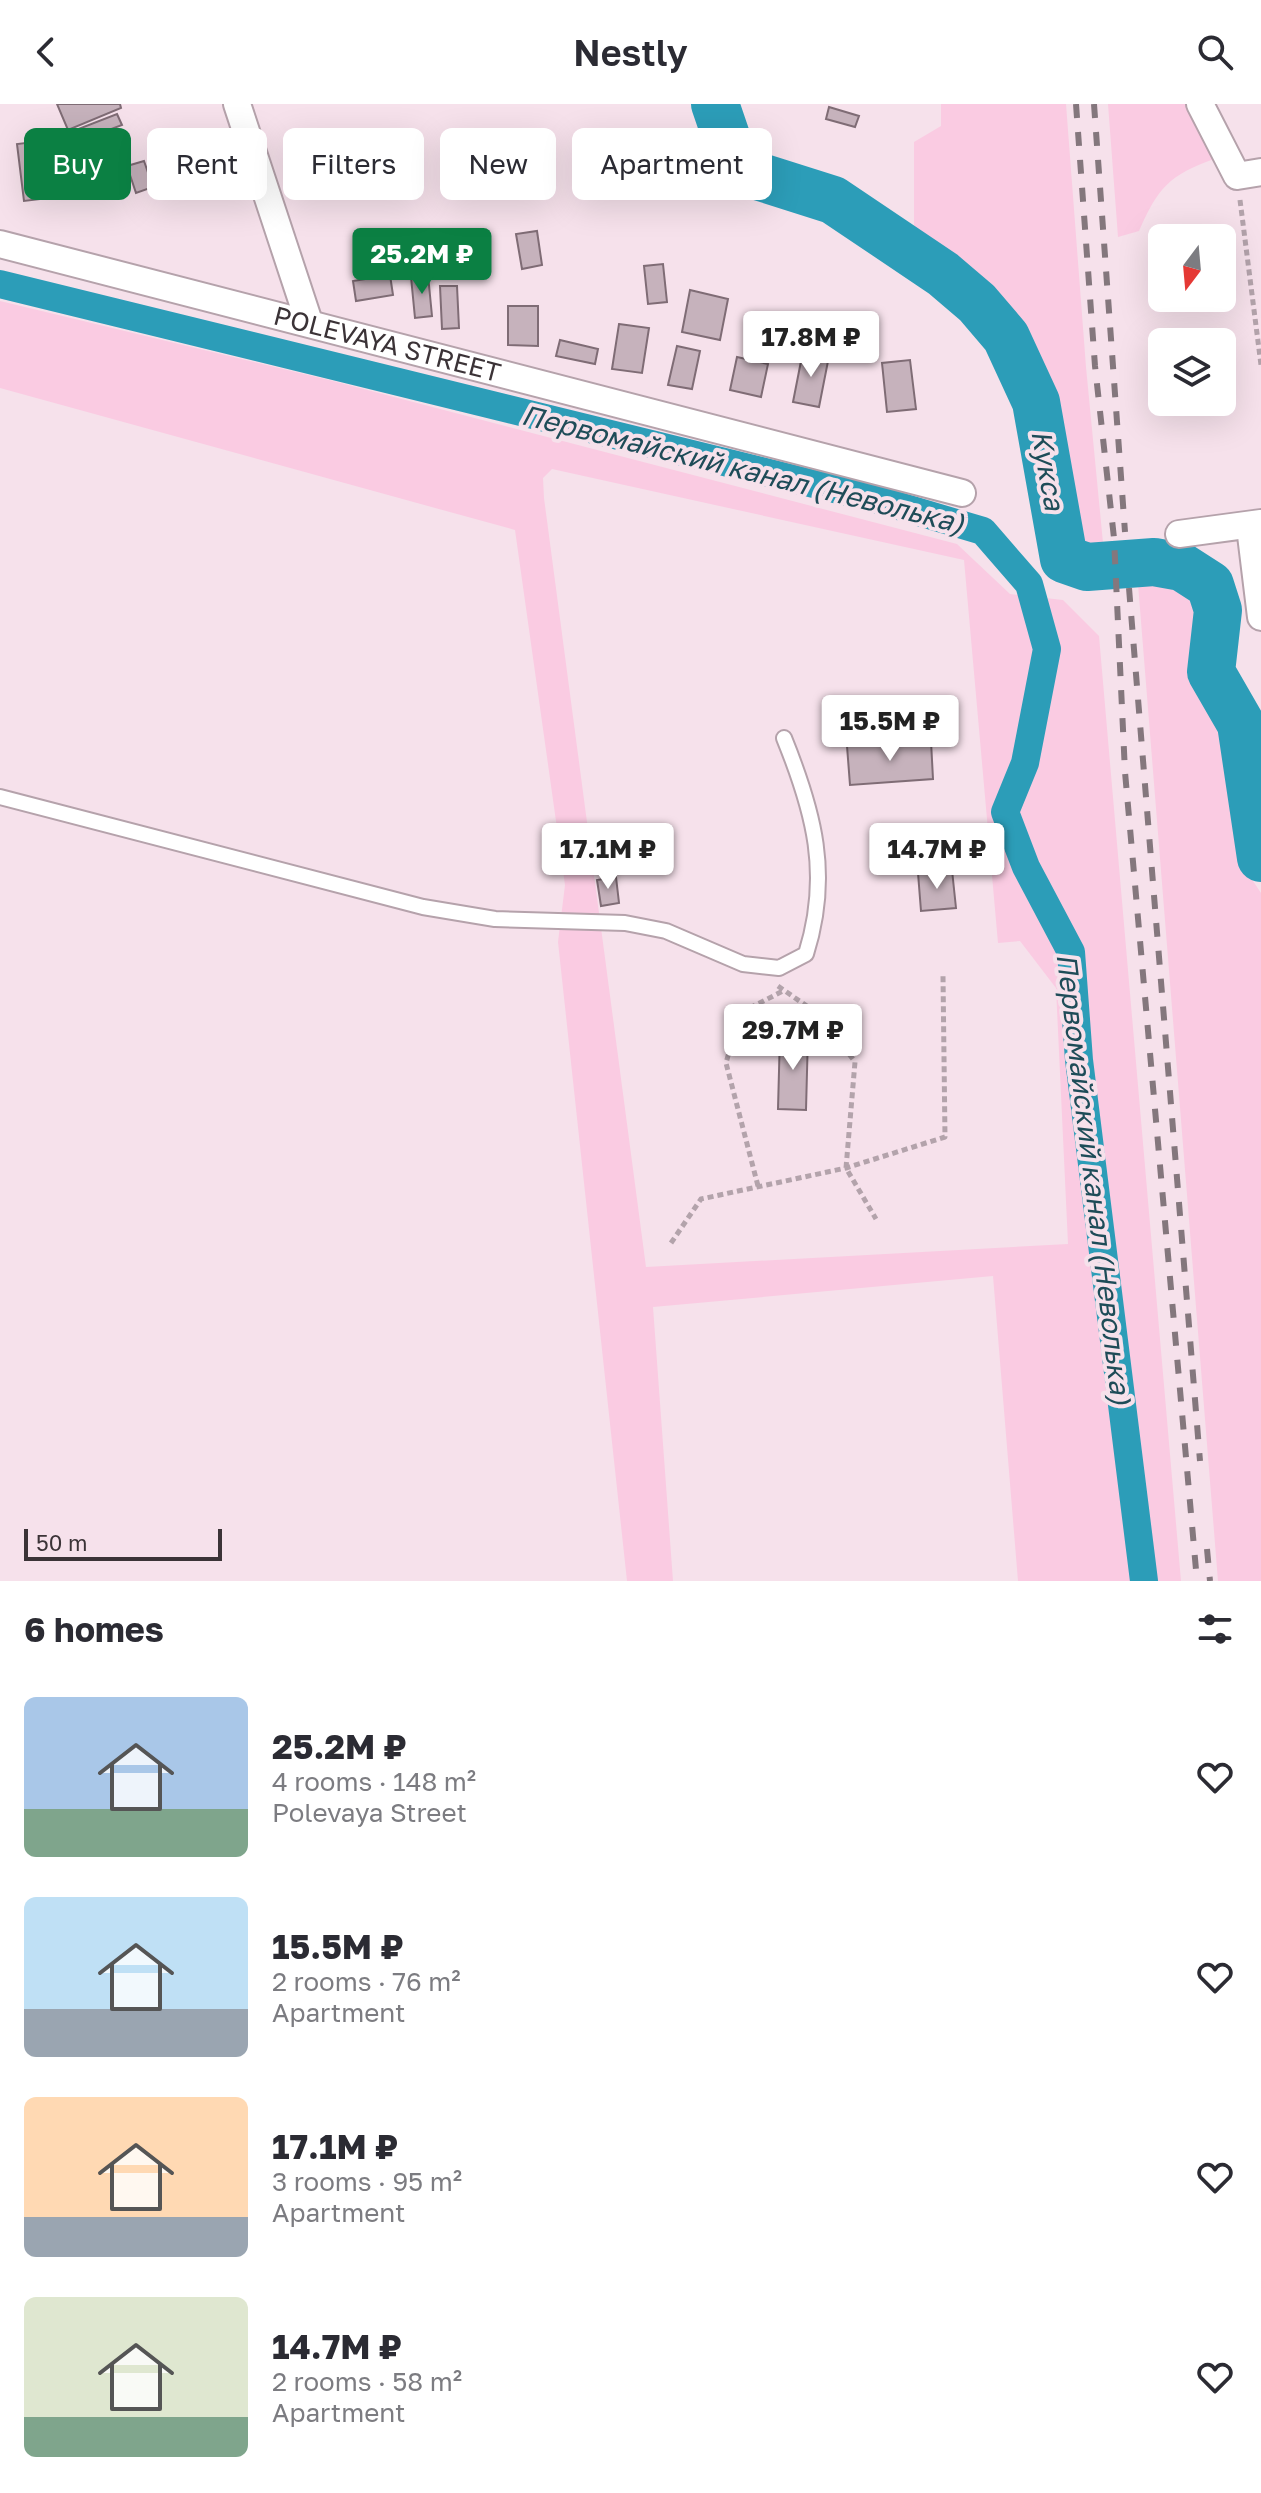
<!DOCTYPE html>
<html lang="en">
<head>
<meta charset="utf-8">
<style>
	body { margin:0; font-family:"Golos Text",sans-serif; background:#f2f2f3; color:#2b2b33; height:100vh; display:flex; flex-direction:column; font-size:30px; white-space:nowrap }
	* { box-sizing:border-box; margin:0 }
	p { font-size:26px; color:#7c7c81 }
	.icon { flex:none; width:44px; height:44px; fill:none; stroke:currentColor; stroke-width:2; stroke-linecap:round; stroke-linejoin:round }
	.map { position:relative; height:1477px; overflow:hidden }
	.panel { display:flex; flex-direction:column; background:#fff; flex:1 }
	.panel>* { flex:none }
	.guide { position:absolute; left:24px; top:24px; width:800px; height:72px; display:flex; gap:16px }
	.needle { width:52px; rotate:196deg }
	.buttons { position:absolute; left:1148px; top:120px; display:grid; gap:16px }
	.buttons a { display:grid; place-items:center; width:88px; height:88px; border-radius:12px; background:#fff; box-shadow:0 8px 32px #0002; font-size:40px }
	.scale { position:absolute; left:24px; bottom:20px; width:198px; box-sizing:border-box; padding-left:8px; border:4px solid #3b3337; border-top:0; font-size:22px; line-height:28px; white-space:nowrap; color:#3b3337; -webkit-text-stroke:6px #f6e1eb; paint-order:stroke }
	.price { position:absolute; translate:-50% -68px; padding:0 18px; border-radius:8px; background:#fff; color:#222; font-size:26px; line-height:52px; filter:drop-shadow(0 2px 4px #0008) }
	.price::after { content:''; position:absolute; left:50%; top:48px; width:24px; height:18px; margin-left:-12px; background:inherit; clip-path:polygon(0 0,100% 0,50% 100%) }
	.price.active { background:#0b8043; color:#fff }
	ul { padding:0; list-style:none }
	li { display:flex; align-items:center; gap:24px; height:200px; padding:0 24px }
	li span { display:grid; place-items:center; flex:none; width:224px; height:160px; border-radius:12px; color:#555 }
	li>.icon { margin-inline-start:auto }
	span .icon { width:96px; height:96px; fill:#fffc; stroke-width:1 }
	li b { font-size:34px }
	h2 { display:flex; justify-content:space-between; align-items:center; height:96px; padding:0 24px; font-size:34px }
	.chip { padding:0 28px; border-radius:12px; background:#fff; box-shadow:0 8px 32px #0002; font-size:28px; line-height:72px }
	.chip.active { background:#0b8043; color:#fff }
	header { display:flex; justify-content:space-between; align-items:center; height:104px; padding:0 24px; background:#fff; font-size:36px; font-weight:600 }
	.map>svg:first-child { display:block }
	.green { fill:#facbe2; fill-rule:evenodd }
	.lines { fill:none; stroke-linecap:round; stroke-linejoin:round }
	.canal { stroke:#2c9db8; stroke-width:28 }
	.river { stroke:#2c9db8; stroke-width:48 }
	.building { fill:#c6b2bc; stroke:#7f6c75; stroke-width:2 }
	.service-casing { stroke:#b5a2ab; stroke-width:18 }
	.minor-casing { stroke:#b5a2ab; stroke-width:30 }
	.path { stroke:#b3a3ab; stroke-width:5; stroke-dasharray:6 4; stroke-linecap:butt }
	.service { stroke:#fff; stroke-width:14 }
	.minor { stroke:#fff; stroke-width:26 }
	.rail { stroke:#84777d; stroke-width:6; stroke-dasharray:14 14; stroke-linecap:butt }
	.labels { text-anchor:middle; stroke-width:8; stroke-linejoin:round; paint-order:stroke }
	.street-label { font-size:26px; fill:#3b3337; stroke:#f6e1eb }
	.water-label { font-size:28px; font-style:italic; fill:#1e4c58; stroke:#f6e1eb }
</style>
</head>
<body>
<header><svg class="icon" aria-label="back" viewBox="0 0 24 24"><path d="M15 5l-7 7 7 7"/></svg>Nestly<svg class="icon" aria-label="search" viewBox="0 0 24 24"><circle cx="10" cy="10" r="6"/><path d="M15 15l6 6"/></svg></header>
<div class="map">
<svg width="1261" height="1477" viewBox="0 0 1261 1477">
	<rect width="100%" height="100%" fill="#f6e1eb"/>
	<path class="green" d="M941,0H1066L1086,263L1104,449H1087L1068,439L1035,255L1015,225L982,191L914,135V38L941,22Z
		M1108,0H1189L1214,55C1169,71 1158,84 1139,127L1118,133Z
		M0,197L329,276L957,440L1010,490L1063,496L1099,532L1181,1477H1018L993,1172L653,1203L673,1477H627L558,838L565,781L515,426L0,284ZM552,365L964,456L998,839L1020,837L1056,884L1068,1140L646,1163L544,394L543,374Z
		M1138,480C1167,481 1186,485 1209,504L1203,566L1231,630L1251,774L1261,789V1477H1218Z"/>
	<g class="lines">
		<path class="canal" d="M0,180L875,395L983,427L1029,480L1047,545L1025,659L1005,708L1026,763L1071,848L1079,956L1144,1477"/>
		<path class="river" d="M715,0L729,41L751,70L833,96L943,170L977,199L1006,233L1036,298L1064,455L1087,463L1154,458L1182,463L1210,481L1218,506L1211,568L1241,620L1261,754"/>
	</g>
	<path class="building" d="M57,0H120L121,4L68,26Z
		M829,3L859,12L855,23L826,15Z
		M117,10L122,21L72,40L68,29Z
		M183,27L185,34L209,27L220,65L164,81L151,36Z
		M50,36L58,93L24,97L17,40Z
		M296,47L331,50L329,80L293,78Z
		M144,57L153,83L136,89L127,62Z
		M537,127L542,161L522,165L516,130Z
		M663,160L667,198L648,200L644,162Z
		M390,171L393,191L356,197L353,177Z
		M428,171L432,212L415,214L411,173Z
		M440,182H457L459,224L442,225Z
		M690,186L728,195L720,236L682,228Z
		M508,202H538V242L508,241Z
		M619,220L649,224L642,269L612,265Z
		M560,236L598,245L595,260L556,252Z
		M677,242L700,247L692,285L668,281Z
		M803,247L829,252L819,303L793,298Z
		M737,253L768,260L761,293L730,286Z
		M910,256L916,305L887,308L882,259Z
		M931,637L933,675L850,681L847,642Z
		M952,766L956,804L921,807L918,769Z
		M616,773L619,799L601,802L597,776Z
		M780,930H808L806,1006L778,1005Z"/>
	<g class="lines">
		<defs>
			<path id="service" d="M0,693L423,803L495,815L625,819L666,827L743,860L779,864L806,850C831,771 814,708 784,634"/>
			<g id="minor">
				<path d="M237,0L309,218"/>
				<path d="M1200,0L1237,72L1261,68"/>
				<path id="s1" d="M0,140L962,389"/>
				<path d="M1250,423L1261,513"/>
				<path d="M1179,430L1261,419"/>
			</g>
		</defs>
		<use href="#service" class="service-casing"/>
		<use href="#minor" class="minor-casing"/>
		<path class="path" d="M1240,96L1261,261
			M778,882L821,912L855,958L846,1064L876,1115
			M758,1082L726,959L740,909L783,887
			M671,1139L701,1095L846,1064L945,1033L943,872"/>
		<use href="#service" class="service"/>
		<use href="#minor" class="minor"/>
		<path class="rail" d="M1076,0L1095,262L1114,434L1125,668L1197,1477
			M1094,0L1125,428
			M1129,484L1200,1357
			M1207,1445L1210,1477"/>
	</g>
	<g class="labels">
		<g class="street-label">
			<text dy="9" stroke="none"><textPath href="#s1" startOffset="400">POLEVAYA STREET</textPath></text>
		</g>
		<g class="water-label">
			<text transform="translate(743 365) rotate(14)" y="10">Первомайский канал (Неволька)</text>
			<text transform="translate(1048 366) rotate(80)" y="10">Кукса</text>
			<text transform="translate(1094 1075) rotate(83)" y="10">Первомайский канал (Неволька)</text>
		</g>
	</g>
</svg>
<div class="buttons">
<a><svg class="needle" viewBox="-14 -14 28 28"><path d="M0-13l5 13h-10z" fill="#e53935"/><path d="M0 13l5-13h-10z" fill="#7c7c81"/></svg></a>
<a><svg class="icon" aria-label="layers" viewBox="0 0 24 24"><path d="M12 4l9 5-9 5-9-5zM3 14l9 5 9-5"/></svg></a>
</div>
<div class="scale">50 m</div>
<b class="price active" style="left:422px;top:192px">25.2M ₽</b>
<b class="price" style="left:811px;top:275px">17.8M ₽</b>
<b class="price" style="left:890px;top:659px">15.5M ₽</b>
<b class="price" style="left:608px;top:787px">17.1M ₽</b>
<b class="price" style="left:937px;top:787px">14.7M ₽</b>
<b class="price" style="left:793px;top:968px">29.7M ₽</b>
<div class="guide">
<a class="chip active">Buy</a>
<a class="chip">Rent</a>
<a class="chip">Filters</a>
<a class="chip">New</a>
<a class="chip">Apartment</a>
</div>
</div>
<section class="panel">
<h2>6 homes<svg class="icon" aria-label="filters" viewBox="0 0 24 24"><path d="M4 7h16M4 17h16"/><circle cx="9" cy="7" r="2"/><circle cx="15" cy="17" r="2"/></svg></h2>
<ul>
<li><span style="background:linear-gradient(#a9c7e8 70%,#7fa58c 0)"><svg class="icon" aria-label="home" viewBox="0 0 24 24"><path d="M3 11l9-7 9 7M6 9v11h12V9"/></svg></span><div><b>25.2M ₽</b><p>4 rooms · 148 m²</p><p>Polevaya Street</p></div><svg class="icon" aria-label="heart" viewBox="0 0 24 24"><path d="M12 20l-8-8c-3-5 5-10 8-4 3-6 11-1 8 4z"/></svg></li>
<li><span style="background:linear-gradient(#bfe0f5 70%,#9aa5b1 0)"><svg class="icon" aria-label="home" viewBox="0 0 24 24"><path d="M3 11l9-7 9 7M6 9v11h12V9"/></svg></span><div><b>15.5M ₽</b><p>2 rooms · 76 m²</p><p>Apartment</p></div><svg class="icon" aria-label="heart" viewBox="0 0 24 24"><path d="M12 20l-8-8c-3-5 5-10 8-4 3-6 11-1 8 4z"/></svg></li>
<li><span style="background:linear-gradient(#ffd9b3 75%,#9aa5b1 0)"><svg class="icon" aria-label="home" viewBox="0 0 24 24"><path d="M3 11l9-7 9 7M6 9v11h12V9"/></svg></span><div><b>17.1M ₽</b><p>3 rooms · 95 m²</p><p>Apartment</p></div><svg class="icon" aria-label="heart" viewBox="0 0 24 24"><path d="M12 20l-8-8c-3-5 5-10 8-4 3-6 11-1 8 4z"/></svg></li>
<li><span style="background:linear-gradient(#dfe7d0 75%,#7fa58c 0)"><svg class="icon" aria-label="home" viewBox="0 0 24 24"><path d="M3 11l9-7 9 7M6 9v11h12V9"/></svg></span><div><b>14.7M ₽</b><p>2 rooms · 58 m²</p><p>Apartment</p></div><svg class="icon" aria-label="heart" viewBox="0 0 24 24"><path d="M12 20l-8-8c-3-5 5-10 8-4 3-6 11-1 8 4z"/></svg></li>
</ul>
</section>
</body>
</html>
